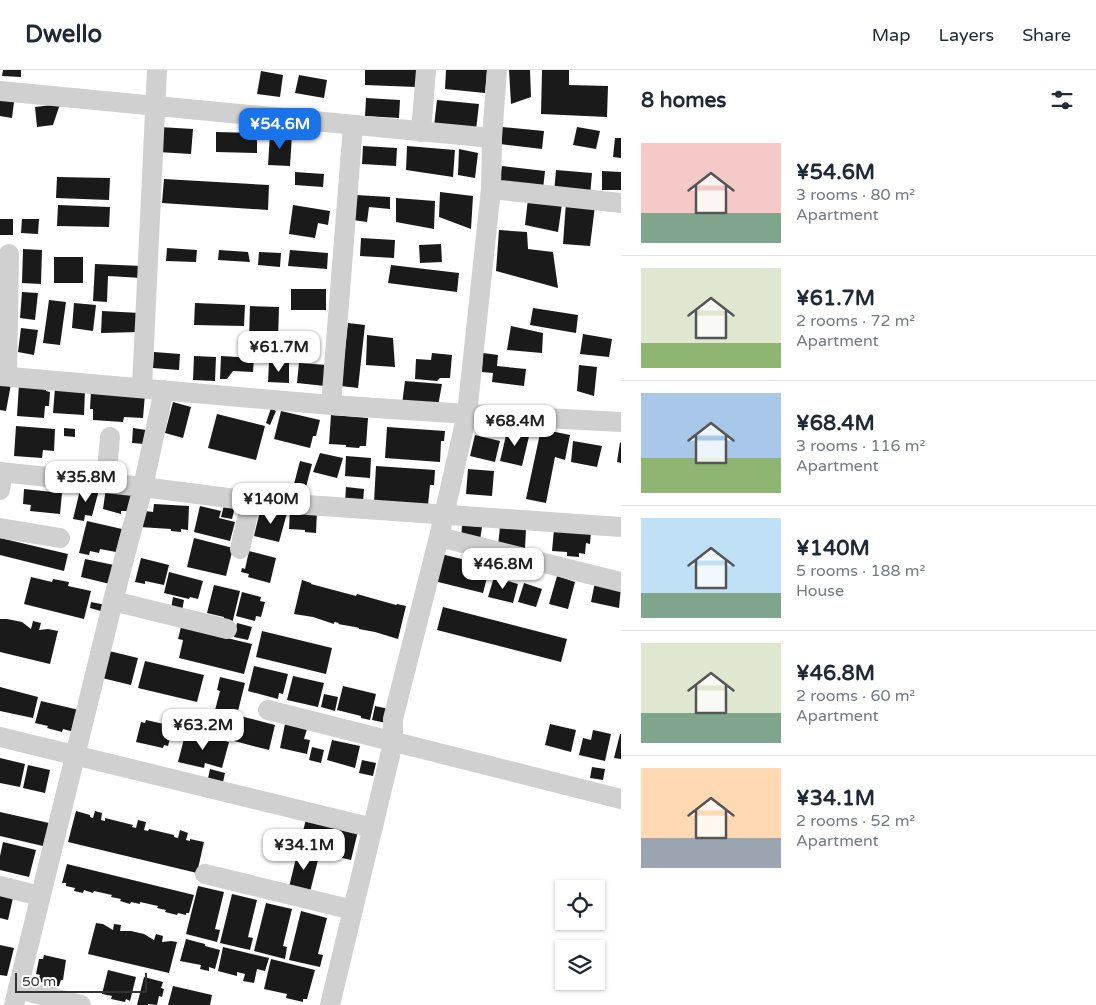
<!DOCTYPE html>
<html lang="en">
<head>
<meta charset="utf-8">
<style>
	body { margin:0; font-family:"Varela Round",sans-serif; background:#f2f2f3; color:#1f2937; height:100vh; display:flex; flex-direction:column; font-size:19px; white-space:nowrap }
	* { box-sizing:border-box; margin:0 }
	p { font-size:16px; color:#747a83 }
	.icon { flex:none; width:28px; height:28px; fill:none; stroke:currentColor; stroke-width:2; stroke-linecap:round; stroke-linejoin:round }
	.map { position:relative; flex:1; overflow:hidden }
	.sheet { display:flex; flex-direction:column; background:#fff; width:475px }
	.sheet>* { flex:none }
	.tools { position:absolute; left:555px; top:810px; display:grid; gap:10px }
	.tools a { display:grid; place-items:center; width:50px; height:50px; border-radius:0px; background:#fff; box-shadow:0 1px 4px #0004; font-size:25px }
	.scale { position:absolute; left:15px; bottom:12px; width:132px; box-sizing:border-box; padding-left:5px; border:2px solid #333; border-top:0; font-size:14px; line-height:18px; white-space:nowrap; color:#333; -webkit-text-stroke:4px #fff; paint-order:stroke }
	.price { position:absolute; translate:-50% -42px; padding:0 11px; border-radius:10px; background:#fff; color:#222; font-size:16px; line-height:32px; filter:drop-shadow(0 1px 2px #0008) }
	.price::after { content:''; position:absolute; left:50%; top:30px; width:15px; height:11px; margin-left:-8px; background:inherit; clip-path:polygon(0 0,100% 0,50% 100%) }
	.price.current { background:#1a73e8; color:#fff }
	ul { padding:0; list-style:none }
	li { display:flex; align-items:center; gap:15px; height:125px; padding:0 20px }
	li+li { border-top:1px solid #e0e1e3 }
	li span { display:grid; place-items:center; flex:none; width:140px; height:100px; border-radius:0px; color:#555 }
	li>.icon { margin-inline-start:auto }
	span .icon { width:60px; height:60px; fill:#fffc; stroke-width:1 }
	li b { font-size:21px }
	h2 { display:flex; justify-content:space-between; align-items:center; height:60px; padding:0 20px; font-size:21px }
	header { display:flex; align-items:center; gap:30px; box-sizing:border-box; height:70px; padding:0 25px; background:#fff; border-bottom:1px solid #e0e1e3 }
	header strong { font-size:24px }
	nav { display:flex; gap:28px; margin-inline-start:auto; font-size:18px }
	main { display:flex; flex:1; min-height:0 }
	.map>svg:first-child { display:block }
	.building { fill:#1a1a1a }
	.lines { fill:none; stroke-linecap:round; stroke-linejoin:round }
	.minor { stroke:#d0d0d0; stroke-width:20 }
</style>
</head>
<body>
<header>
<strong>Dwello</strong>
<nav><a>Map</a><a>Layers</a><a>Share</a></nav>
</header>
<main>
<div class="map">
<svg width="621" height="935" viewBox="0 0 621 935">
	<rect width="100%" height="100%" fill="#fff"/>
	<path class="building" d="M3,0H21V7L2,6Z
		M365,0H417L416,17L365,15Z
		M446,0H487L485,23L445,19Z
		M509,0H530L531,27L511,34Z
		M542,0H569V15L608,16L607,47L541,44Z
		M261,1L283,5L280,27L257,24Z
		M299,5L327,10L324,28L295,23Z
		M366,28L400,30L399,48L365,46Z
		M0,30L14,32L12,48L0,46Z
		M437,30L479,34L476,60L434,56Z
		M60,34L53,55L37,57L35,37Z
		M159,57L193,59L191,84L158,82Z
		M502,57L544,61L542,79L500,74Z
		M577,57L600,61L596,79L573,75Z
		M216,62L257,63V83L216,82Z
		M270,64L292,65L290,96L268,95Z
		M615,68H621V88L613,87Z
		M363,76L397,78L396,96L362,94Z
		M407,76L455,80L453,107L406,100Z
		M459,79L478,83L475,108L458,105Z
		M502,96L545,101L543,119L499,114Z
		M556,100L592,103L590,126L554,123Z
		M602,101L621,102V120H602Z
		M295,102L324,104L323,117L295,115Z
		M57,107L110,108L109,130L56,128Z
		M164,109L269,115L268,140L162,133Z
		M440,122L473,126L471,159L439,147Z
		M356,125L390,127V139L369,137L367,152L353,150Z
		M396,128L435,131L434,159L396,152Z
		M528,129L562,134L558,162L525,155Z
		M566,132L595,136L590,176L563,174Z
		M58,135L110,137L109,157L57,156Z
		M293,135L330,141L328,155L318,153L315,168L289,164Z
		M0,149H13V165H0Z
		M22,149H39L38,164L21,163Z
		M499,160L527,162L528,179L553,182L558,218L496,201Z
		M361,168L395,170L394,188L360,186Z
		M441,174L442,192L420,193L419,175Z
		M167,178L197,180L196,192L166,191Z
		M23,179L42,180L41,214L22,213Z
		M219,180L248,182L250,192L218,190Z
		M290,180L328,183L327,199L288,196Z
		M259,182L281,183L280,197L258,195Z
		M54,187H83V213H54Z
		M95,194L142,196V208L108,206L107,232L93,231Z
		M391,195L459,203L457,222L388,213Z
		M291,219H326V240H291Z
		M22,222L38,223L35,250L20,248Z
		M49,230L66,232L60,275L43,273Z
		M74,233L96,235L93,261L72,258Z
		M195,233L245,235L244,256L194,255Z
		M250,236L279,237L278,270L249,269Z
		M533,238L578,245L576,263L530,255Z
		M102,241L140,243L139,262L101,263Z
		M348,253L365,255L358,318L341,316Z
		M511,256L543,263L542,283L507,280Z
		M21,258L38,260L34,285L18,282Z
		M583,264L612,269L609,287L580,284Z
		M367,265L393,268L395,297L366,295Z
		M154,282L180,284L179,300L153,298Z
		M432,283L452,285L450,308H440L437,311L415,309L416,289L431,290Z
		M483,283L498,285L497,296L526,299L524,316L492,312L493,303L482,302Z
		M194,286L216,287L215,311L193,310Z
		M221,286L254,288L253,302L233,301L227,309H220Z
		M269,292L289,293V313L268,312Z
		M299,293L327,295L325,316L297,313Z
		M579,295L597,297L594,326L577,321Z
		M405,311L442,314L438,336L402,334Z
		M0,312L11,314L6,341L0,340Z
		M19,314L47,316L46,321L50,322L49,336H45L44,348L17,346Z
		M55,318L85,320L84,345L53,343Z
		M91,321L145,324L143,348L124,347L123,352L93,350V339H90Z
		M173,332L191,337L183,368L165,363Z
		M271,338L276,341L270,355L266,353Z
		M281,341L320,350L316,366H313L310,378L274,369Z
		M217,344L265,356L256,390L208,378Z
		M331,345L368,348L366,376H360L359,378L346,377V375L329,374Z
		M16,356L55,359L54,381L43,380L42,388L14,386Z
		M387,357L445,361L444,371H441L440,392L385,388Z
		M508,357L530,362L522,396L500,391Z
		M64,358L75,359V367L64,366Z
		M133,358L146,360L145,374L132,373Z
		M541,359L570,365L565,390L555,387L546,433L526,429Z
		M475,365L500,371L495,392L470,386Z
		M573,371L602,376L597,397L571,392Z
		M620,372L621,373V393L617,392Z
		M320,383L343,388L337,408L313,402Z
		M346,386L371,388L370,408L345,406Z
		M300,391L312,394L306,417L294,414Z
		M376,396L435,400L434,415H430L428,435L374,432Z
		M468,399L494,401L492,426L466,424Z
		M81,416L99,420L92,446L85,445L84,451L73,449Z
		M346,417L364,419L363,433L345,432Z
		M106,418L135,421L133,441H121V444L103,439Z
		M24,419L62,423L60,444L30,441L31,435L23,434Z
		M154,434L189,436L188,460L181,459V462L171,461V459L140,457L145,441L153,442Z
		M224,435L235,437L232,449L221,447Z
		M200,436L221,441L219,448L235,452L230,471L194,462Z
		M268,438L287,443L279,472L254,466L260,441L267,443Z
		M290,439L317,441L316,463L305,462V460L289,459Z
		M87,451L122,459L116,482L100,479L99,483L90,481L89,485L79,483Z
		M462,455L482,457L480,470L461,469Z
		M500,457L526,459L525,478L498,476Z
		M554,459L591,462L590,474L586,473L585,484L579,483V487L567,486V482L552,481Z
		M0,468L68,484L64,501L0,485Z
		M194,468L233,478L226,506L187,497Z
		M249,481L276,488L270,513L248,507L249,504L241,502L242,498L245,499Z
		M441,484L490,496L483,523L434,511Z
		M141,488L169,495L164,515L145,511V514L135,512Z
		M85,489L114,495L110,514L81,507Z
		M169,502L203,511L198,529L190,527L189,529L164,523Z
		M557,506L575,512L568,539L549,534Z
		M31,507L52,512L53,509L69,512L68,516L91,521L84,549L24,534Z
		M494,507L518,514L513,533L488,527Z
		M302,510L311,513V514L356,526L357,524L396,535L397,534L406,536L398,569L375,562L359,559V558L355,557L338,554L339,553L334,552V554L313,547L294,544Z
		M595,512L621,517L619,538L591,532Z
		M524,513L542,519L536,537L518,532Z
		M214,515L240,521L232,554L223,551L224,547L207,543Z
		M242,522L261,527L260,531L265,532L261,547L256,546L255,551L236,546Z
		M173,527L184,530L182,541L171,539Z
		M91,532L106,535L104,542L90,538Z
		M443,537L567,569L561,592L437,560Z
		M0,549H7L22,552L31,559L33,551L41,553L39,560L48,559L58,561L50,594L0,582Z
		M237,553L252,557L248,570L234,567Z
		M181,557L252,574L244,604L179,588L183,570L178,569Z
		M262,561L332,578L326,604L256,587Z
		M109,581L138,588L131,615L102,608Z
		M145,591L204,605L197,632L138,618Z
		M254,596L288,604L283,624L279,623L278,629L248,621Z
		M293,606L324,613L318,637L287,630Z
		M220,607L245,613L231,669L207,663L210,647L213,648L220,621L217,620Z
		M343,616L376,624L370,650L361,648V646L337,640Z
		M0,617L38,627L33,648L0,641Z
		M324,624L338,627L335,641L321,637Z
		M41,631L79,640L74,662L63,659L62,662L47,658L48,656L35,653Z
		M375,636L389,639L386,653L372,650Z
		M240,646L275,655L269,680L234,671Z
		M146,650L173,656L168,676L164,675L163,678L136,672L141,652L145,653Z
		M285,654L307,659L304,669L310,670L307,684L280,678Z
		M550,654L576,660L571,682L545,675Z
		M593,660L611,664L605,691L579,685L583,668L591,670Z
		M186,661L229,672L222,698L205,693L204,698L178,692Z
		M620,664H621V689L614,688Z
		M332,670L360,676L355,698L327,690Z
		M312,677L324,680L321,693L309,690Z
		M0,688L25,694L20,717L0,713Z
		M362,690L376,693L373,706L359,703Z
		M28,695L50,700L45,723L23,718Z
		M592,697L605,699L603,710L590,708Z
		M210,699L225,703L222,717L207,713Z
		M76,741L90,745V747L93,748L95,741L102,743L101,750L105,751V748L133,755L132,757L136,758L138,750L146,752L144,760L148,761L149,759L174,765V767L178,768L180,760L188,763L186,770L190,771V769L204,772L197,803L68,772Z
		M0,742L49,753L43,776L0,766Z
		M306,749L358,761L351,790L299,778Z
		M3,772L36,780L29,807L0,800V786Z
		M298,780L319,786L310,822L289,817Z
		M67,794L194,825L189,843H186V845L178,843L177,845L165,842L166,840L157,838L158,836L140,832V834L131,832L130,834L120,831L121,829L111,827L112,825L94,821L93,823L84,820L83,823L74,821L75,818L66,816V813H62Z
		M198,816L224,822L215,859L220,860L217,872L186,864Z
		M232,824L257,830L248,867L253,868L250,880L220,873Z
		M0,825L13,828L8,850L0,848Z
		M266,833L292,839L283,876L287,877L285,889L254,881Z
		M301,841L327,848L318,884L323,885L320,897L289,890Z
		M96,853L103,854L113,860L114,854L121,855L120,861H131L144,864L154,870L156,864L163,866L162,872L171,871L177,872L169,903L88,884Z
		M186,869L205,874V876L220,880L215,899L209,897V901L200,899L201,895L180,891Z
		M0,875L14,878L7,906L0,905Z
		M223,877L269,888L265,901L257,899L254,913L243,911L245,904L237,902V906L218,901Z
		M44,885L66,890L63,910H61L59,916H56L55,921L43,919L44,913L38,911L40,905L36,904L39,889H43Z
		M271,889L315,900L307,929H303V932L286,928L287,924L264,919Z
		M108,900L136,907L130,931L126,929L125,932L111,929L112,926L102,924Z
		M144,907L163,912L161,918L164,919L162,927L159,926L157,935L148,934V935H137Z
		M173,916L212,925L210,935H168Z"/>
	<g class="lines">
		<path class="minor" d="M0,21L492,68
			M421,62L426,0
			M491,119L621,133
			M0,306L331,335L467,344L621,352
			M7,306L9,184
			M142,317L157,0
			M331,335L353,56
			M0,402L143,417L251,431L621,457
			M106,413L110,367
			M0,420L3,403
			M0,458L60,468
			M439,467L621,512
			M240,479L251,431
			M113,531L227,559
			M268,640L621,729
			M0,667L373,758
			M205,804L353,840
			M0,816L40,826
			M18,919L81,935
			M14,935L113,531L143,417L164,320
			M330,935L393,673V649L439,467L467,344L491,119L492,68L497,0"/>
	</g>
</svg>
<div class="tools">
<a><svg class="icon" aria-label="locate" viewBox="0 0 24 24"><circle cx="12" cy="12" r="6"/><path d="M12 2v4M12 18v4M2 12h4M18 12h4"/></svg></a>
<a><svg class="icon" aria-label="layers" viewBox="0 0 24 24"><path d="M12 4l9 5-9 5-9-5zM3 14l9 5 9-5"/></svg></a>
</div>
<div class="scale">50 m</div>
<b class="price current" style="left:280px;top:80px">¥54.6M</b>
<b class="price" style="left:279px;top:303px">¥61.7M</b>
<b class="price" style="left:515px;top:377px">¥68.4M</b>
<b class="price" style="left:86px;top:433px">¥35.8M</b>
<b class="price" style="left:271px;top:455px">¥140M</b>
<b class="price" style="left:503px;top:520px">¥46.8M</b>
<b class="price" style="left:203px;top:681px">¥63.2M</b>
<b class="price" style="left:304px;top:801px">¥34.1M</b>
</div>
<section class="sheet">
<h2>8 homes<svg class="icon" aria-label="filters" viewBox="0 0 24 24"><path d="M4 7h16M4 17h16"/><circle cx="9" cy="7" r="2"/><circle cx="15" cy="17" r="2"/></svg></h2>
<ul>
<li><span style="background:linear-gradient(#f6c9c9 70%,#7fa58c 0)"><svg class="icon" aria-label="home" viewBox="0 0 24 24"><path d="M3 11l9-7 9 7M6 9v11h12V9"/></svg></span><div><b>¥54.6M</b><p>3 rooms · 80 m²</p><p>Apartment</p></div></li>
<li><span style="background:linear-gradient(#dfe7d0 75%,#8fb573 0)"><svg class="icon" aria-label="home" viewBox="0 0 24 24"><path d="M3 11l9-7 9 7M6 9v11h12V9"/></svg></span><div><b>¥61.7M</b><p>2 rooms · 72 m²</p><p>Apartment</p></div></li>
<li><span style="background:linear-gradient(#a9c7e8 65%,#8fb573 0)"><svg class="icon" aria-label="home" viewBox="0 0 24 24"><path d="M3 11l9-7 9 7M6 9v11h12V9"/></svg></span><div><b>¥68.4M</b><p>3 rooms · 116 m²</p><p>Apartment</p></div></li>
<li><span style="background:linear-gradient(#bfe0f5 75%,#7fa58c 0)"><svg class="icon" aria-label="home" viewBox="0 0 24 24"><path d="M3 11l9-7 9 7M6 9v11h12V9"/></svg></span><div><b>¥140M</b><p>5 rooms · 188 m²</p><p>House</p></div></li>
<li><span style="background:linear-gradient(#dfe7d0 70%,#7fa58c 0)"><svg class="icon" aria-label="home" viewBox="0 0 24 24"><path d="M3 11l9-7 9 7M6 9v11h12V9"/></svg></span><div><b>¥46.8M</b><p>2 rooms · 60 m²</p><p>Apartment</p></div></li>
<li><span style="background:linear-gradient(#ffd9b3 70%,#9aa5b1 0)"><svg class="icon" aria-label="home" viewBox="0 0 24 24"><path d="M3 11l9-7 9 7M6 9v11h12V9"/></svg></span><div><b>¥34.1M</b><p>2 rooms · 52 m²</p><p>Apartment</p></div></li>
</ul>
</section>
</main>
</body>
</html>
